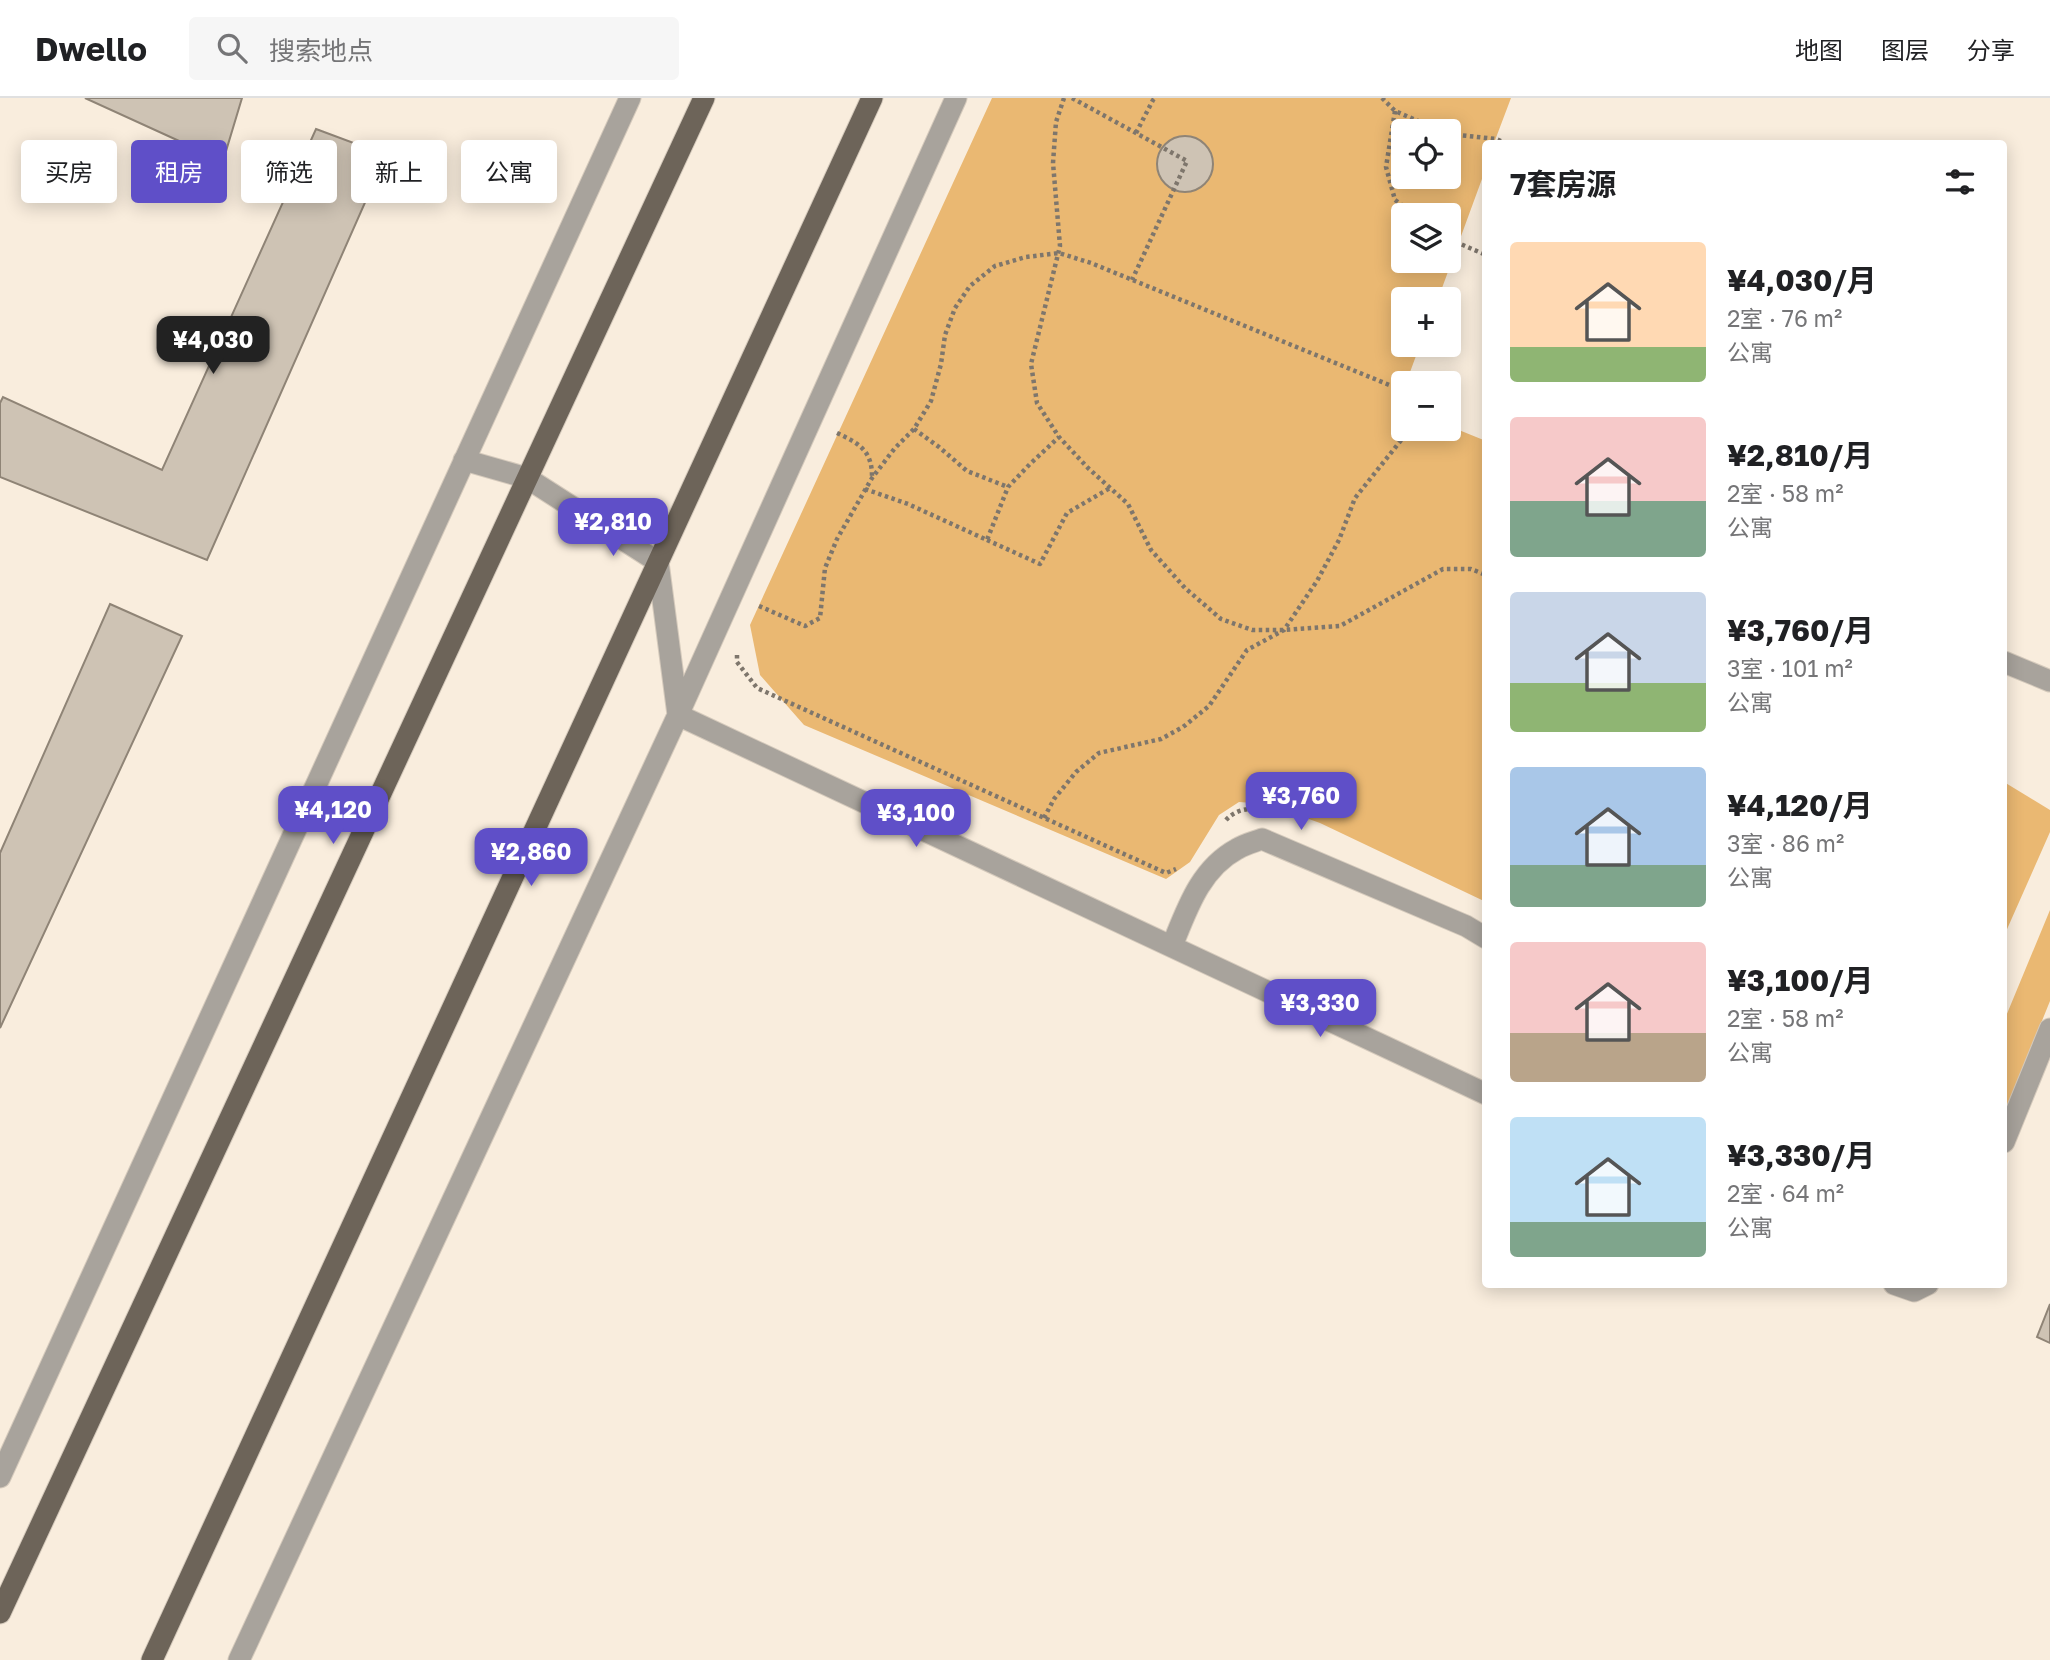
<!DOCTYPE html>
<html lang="zh">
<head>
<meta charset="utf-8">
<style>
	body { margin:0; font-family:"Golos Text","Noto Sans SC",sans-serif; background:#f6f6f6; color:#202124; height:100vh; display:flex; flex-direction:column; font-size:26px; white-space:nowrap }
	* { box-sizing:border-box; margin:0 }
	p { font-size:23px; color:#757577 }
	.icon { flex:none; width:38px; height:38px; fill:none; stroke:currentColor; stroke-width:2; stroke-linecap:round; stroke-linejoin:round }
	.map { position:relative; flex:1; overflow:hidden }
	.panel { position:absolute; left:1482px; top:42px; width:525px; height:1148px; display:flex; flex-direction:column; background:#fff; border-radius:7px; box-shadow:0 4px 18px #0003 }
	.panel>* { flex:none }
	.banner { position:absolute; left:21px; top:42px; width:665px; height:63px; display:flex; gap:14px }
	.buttons { position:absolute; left:1391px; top:21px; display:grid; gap:14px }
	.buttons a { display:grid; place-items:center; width:70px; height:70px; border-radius:7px; background:#fff; box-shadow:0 4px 18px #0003; font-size:35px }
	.price { position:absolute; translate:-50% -60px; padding:0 16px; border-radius:14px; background:#5f4fc8; color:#fff; font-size:23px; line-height:46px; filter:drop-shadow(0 2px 4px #0008) }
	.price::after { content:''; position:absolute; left:50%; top:42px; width:21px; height:16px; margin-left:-10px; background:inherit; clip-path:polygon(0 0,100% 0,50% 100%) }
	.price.on { background:#222; color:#fff }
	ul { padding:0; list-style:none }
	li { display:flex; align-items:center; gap:21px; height:175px; padding:0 28px }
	li span { display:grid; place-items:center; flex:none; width:196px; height:140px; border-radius:7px; color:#555 }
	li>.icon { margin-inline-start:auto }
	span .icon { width:84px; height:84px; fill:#fffc; stroke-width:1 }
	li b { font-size:30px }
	h2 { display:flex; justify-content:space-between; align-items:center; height:84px; padding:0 28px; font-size:30px }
	.pill { padding:0 24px; border-radius:7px; background:#fff; box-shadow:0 4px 18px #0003; font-size:24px; line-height:63px }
	.pill.on { background:#5f4fc8; color:#fff }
	header { display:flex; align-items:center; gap:42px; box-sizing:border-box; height:98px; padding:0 35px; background:#fff; border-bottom:2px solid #e0e0e0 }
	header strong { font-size:33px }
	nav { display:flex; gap:38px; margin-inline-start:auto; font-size:24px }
	.search { width:490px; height:63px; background:#f6f6f6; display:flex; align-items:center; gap:18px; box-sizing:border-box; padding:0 24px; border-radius:7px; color:#757577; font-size:26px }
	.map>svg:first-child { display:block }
	.green { fill:#eab872; fill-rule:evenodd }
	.building { fill:#cec3b4; stroke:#8f8476; stroke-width:2 }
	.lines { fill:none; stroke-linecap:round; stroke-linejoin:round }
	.minor-casing { stroke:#d5cabc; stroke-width:23 }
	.major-casing { stroke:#d5cabc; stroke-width:23 }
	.path { stroke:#7e766c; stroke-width:4.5; stroke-dasharray:3.5 3.5; stroke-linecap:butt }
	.minor { stroke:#a8a39c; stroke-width:21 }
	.major { stroke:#6d6459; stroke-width:21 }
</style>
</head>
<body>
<header>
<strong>Dwello</strong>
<div class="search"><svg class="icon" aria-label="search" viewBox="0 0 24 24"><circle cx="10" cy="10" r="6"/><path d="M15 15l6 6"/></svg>搜索地点</div>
<nav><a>地图</a><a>图层</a><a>分享</a></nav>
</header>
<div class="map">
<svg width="2050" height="1562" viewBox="0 0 2050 1562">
	<rect width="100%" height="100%" fill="#f9eddd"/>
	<path class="green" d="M992,0H1511L1494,45L1486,46V70L1438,201H1404V247H1420L1406,285H1404L1403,291L1397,307L1403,310L1404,331H1449V328L1486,343V804L1320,725L1267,706L1239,704L1219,717L1190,764L1166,781L804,627L760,577L750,527ZM1404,33H1449V79H1404ZM1404,117H1449V163H1404Z
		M2004,684L2050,712V734L2004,838Z
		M2050,812V903L2004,1017V923Z"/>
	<path class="building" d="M85,0H242L223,63Z
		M316,31L386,57L207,462L0,379V305L3,299L162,372Z
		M1157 66a28 28 0 1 1 56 0a28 28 0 1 1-56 0Z
		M110,506L182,538L0,930V755Z
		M2050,1206V1245L2037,1239Z"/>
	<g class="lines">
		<defs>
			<path id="minor" d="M464,362L527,380L658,464L678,617L1486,996
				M2004,564L2050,583
				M1172,848C1187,811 1200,771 1237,751C1245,746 1254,744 1262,741L1466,828L1486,840
				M2004,1044L2050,931
				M1894,1186L1914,1193L1928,1186
				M0,1379L630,0
				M239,1562L678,617L956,0"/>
			<path id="major" d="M0,1515L704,0
				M152,1562L872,0"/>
		</defs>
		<use href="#minor" class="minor-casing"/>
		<use href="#major" class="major-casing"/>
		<path class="path" d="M1064,0L1056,24L1053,65L1060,148L1031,266L1037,305L1059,339L1088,370L1128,406L1151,452L1185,490L1221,521L1252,532H1284L1340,528L1443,471H1471L1486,477
			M1072,0L1187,63L1132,182
			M1382,0L1395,13L1441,33
			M1395,13L1386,69L1395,102L1415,117
			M1136,35L1153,2L1155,0
			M1449,36L1496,41L1508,46
			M1449,141L1486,157
			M914,331L939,349L967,373L1008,389
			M837,335C858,345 872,352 872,378
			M865,391L908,406L987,442L1008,389L1030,366L1059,339
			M987,442L1040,466L1067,415L1110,390
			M759,508L805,528L820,520L825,470L837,441L872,380L895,350L914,331L931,303L941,266L945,237L955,210L970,188L995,168L1026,159L1059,155L1091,165L1404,293
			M737,557V564L757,590L1166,775L1176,771
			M1044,720L1054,701L1076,674L1099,655L1161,641L1183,629L1209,608L1247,552L1284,532L1317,483L1339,442L1355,400L1410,331
			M1226,722C1234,713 1247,709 1259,712"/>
		<use href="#minor" class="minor"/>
		<use href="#major" class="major"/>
	</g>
</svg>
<div class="buttons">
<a><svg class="icon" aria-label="locate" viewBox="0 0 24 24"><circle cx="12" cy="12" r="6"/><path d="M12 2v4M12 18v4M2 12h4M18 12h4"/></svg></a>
<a><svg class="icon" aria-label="layers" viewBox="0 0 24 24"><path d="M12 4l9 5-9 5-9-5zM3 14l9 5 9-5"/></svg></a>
<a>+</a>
<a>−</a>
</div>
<b class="price on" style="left:213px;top:278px">¥4,030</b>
<b class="price" style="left:613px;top:460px">¥2,810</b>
<b class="price" style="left:1301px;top:734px">¥3,760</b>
<b class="price" style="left:333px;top:748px">¥4,120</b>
<b class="price" style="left:916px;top:751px">¥3,100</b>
<b class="price" style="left:531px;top:790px">¥2,860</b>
<b class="price" style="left:1320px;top:941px">¥3,330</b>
<div class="banner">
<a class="pill">买房</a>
<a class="pill on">租房</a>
<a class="pill">筛选</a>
<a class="pill">新上</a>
<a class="pill">公寓</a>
</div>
<section class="panel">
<h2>7套房源<svg class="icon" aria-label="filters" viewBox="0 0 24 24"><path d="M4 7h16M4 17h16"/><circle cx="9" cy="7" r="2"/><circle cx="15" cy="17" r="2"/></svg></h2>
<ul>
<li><span style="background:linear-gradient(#ffd9b3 75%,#8fb573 0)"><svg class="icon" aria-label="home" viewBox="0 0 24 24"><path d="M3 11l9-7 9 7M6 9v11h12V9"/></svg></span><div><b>¥4,030/月</b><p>2室 · 76 m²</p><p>公寓</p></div></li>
<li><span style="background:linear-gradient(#f6c9c9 60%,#7fa58c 0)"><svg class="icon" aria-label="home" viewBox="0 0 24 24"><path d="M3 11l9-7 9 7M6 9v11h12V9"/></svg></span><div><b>¥2,810/月</b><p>2室 · 58 m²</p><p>公寓</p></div></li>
<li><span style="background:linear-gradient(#c9d6e8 65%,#8fb573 0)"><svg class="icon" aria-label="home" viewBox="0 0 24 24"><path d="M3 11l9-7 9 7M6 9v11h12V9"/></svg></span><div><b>¥3,760/月</b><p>3室 · 101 m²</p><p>公寓</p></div></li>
<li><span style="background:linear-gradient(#a9c7e8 70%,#7fa58c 0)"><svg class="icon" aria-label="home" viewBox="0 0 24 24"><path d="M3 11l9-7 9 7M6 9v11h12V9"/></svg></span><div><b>¥4,120/月</b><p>3室 · 86 m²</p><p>公寓</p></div></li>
<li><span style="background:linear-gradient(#f6c9c9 65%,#b9a48a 0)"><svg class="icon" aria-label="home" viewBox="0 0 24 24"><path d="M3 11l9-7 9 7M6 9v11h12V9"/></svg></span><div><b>¥3,100/月</b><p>2室 · 58 m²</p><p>公寓</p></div></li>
<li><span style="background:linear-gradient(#bfe0f5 75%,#7fa58c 0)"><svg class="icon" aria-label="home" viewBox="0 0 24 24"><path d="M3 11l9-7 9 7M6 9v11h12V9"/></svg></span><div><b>¥3,330/月</b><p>2室 · 64 m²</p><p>公寓</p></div></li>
</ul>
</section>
</div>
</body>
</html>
